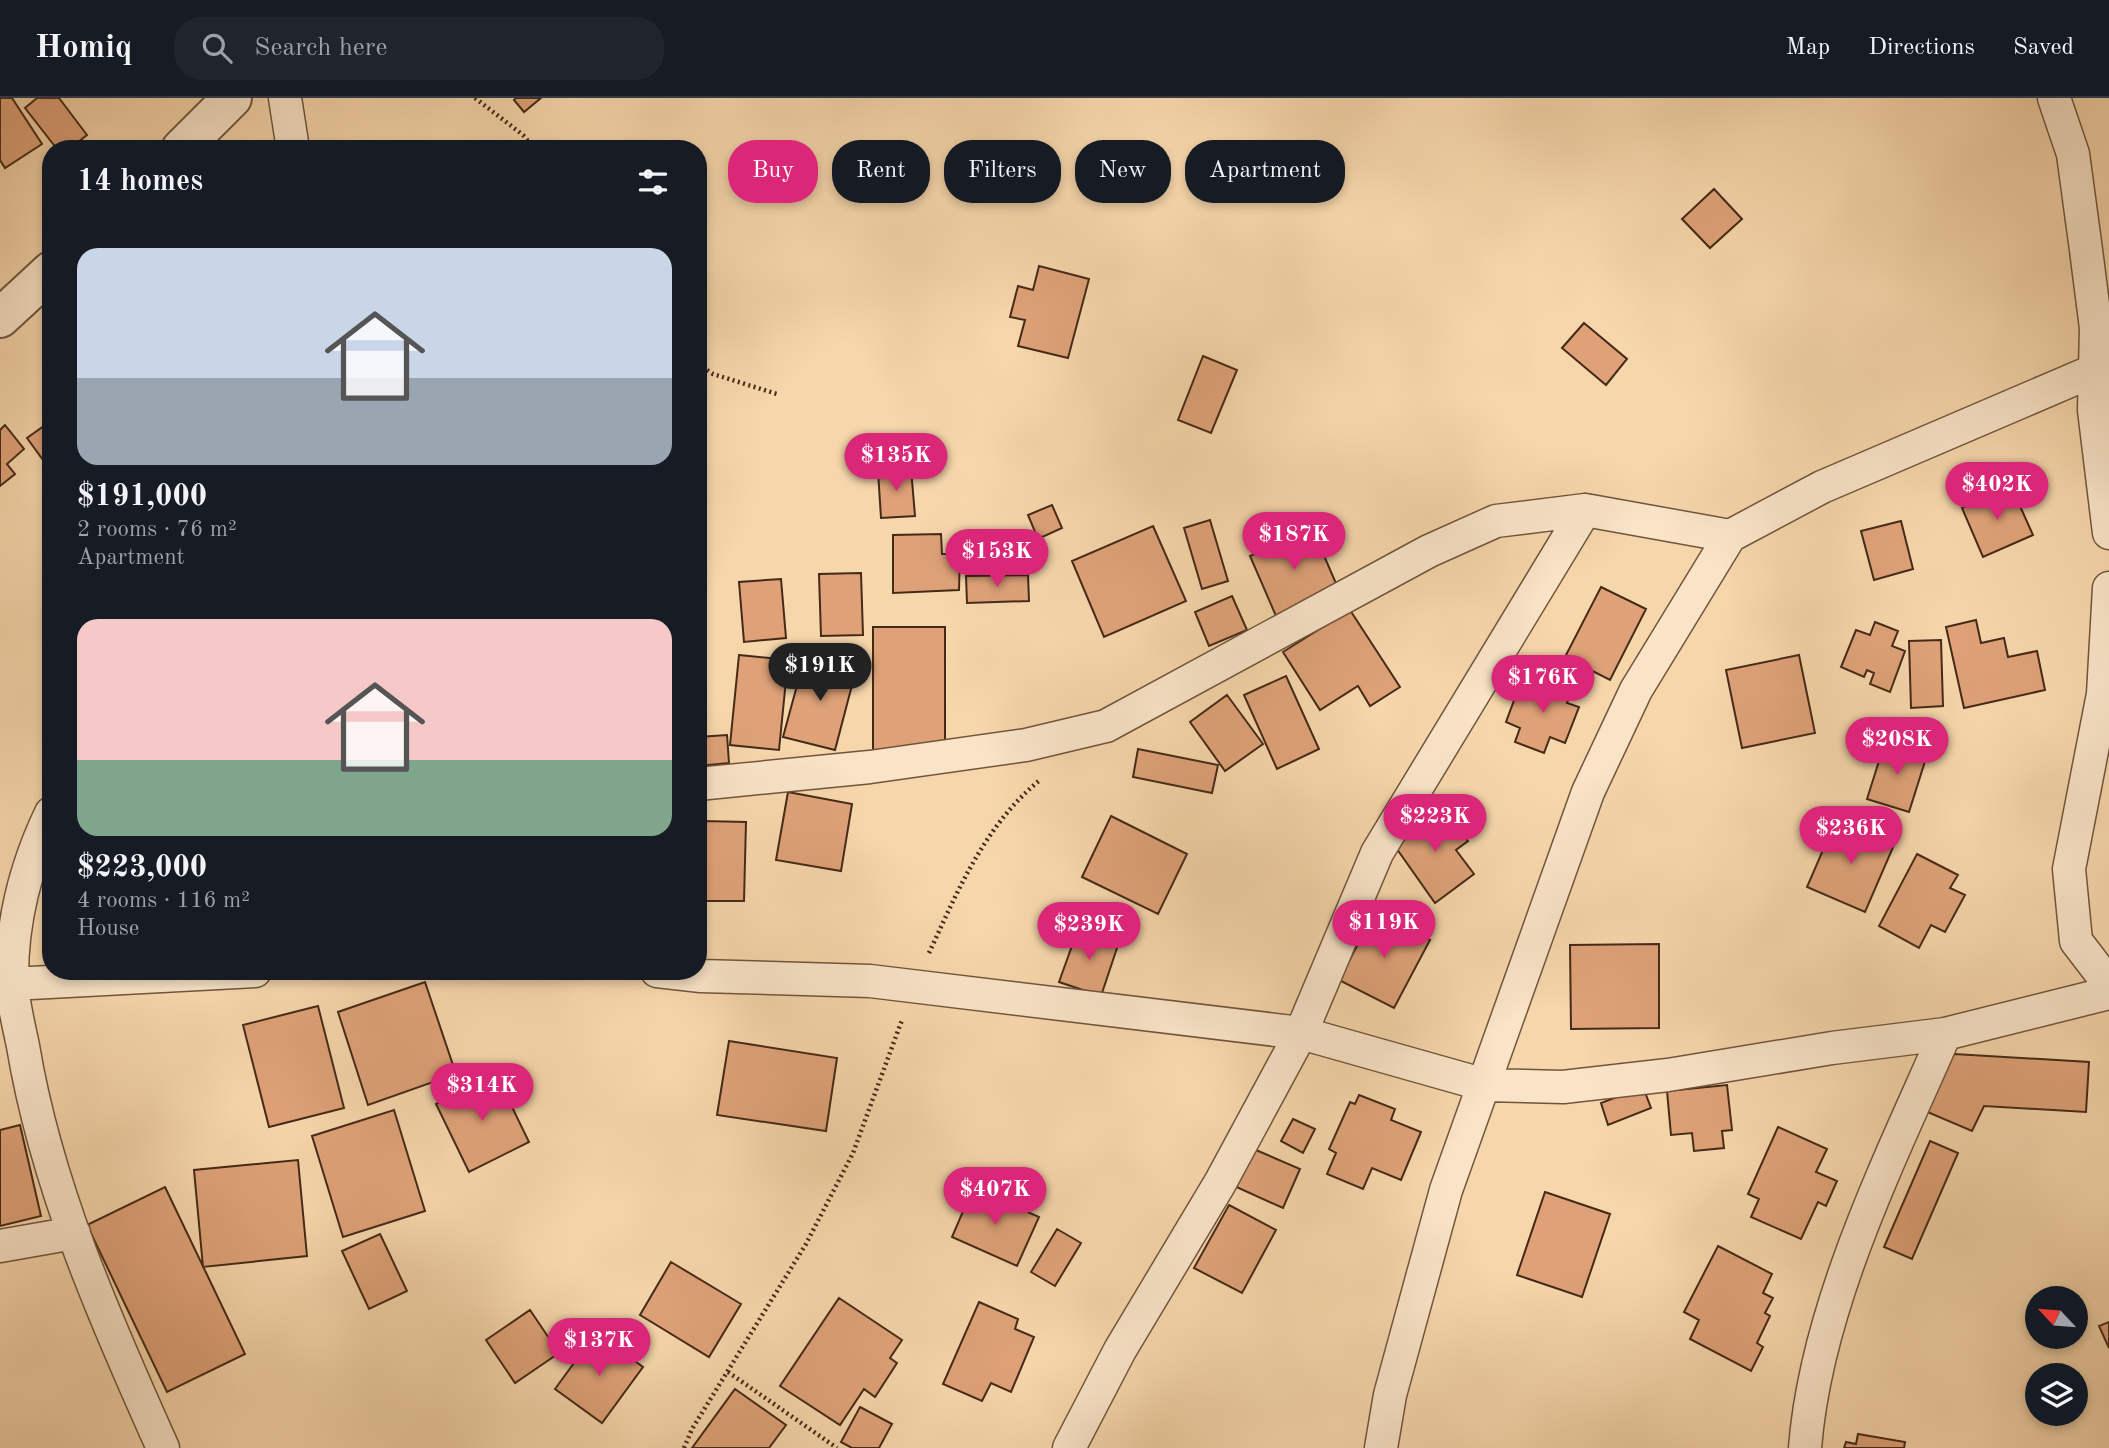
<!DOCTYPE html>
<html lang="en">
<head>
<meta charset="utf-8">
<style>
	body { margin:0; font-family:"Old Standard TT",serif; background:#20242c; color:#f1f3f6; height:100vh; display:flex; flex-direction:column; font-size:26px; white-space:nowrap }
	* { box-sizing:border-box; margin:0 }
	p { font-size:23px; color:#9ea1a6 }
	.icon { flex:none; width:38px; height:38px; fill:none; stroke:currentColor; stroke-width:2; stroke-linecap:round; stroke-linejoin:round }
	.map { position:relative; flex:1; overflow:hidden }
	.drawer { position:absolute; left:42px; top:42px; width:665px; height:840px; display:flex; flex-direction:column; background:#171b24; border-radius:28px; box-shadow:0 4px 10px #0003 }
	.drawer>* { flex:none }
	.guide { position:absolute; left:728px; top:42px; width:665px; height:63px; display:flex; gap:14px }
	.needle { width:46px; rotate:296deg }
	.tools { position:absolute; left:2025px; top:1188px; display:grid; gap:14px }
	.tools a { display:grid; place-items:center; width:63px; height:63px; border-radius:50%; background:#171b24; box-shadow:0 4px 10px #0003; font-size:35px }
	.price { position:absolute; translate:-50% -60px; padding:0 16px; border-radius:24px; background:#db2777; color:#fff; font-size:23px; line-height:46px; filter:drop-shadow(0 2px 4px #0008) }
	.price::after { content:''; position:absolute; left:50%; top:42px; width:21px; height:16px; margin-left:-10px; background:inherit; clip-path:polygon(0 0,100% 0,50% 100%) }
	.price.current { background:#222; color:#fff }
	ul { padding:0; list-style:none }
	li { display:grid; align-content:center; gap:14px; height:371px; padding:0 35px }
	li span { display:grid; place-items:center; height:217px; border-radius:21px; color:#555 }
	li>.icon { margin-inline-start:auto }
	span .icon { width:126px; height:126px; fill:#fffc; stroke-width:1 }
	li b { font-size:30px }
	h2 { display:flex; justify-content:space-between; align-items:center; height:84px; padding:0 35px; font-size:30px }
	.tag { padding:0 24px; border-radius:28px; background:#171b24; box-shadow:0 4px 10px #0003; font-size:24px; line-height:63px }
	.tag.current { background:#db2777; color:#fff }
	header { display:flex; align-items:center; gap:42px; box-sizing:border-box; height:98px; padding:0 35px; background:#171b24; border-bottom:2px solid #363941 }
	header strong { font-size:33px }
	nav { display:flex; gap:38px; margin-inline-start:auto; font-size:24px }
	.search { width:490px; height:63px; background:#20242c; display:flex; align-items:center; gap:18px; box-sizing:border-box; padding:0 24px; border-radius:28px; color:#9ea1a6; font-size:26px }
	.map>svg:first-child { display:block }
	.building { fill:#dfa278; stroke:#452a17; stroke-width:2 }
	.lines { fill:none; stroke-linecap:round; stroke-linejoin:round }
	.minor-casing { stroke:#71553c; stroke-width:35 }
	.tertiary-casing { stroke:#71553c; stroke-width:42 }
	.path { stroke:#452a17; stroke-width:4.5; stroke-dasharray:2 3.5; stroke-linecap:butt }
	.minor { stroke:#f9e4c8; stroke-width:32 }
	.tertiary { stroke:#f9e4c8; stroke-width:38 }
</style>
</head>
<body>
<header>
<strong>Homiq</strong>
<div class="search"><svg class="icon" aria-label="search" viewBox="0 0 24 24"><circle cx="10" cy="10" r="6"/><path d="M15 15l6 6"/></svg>Search here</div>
<nav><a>Map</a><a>Directions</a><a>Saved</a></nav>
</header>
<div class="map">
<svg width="2109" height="1350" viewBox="0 0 2109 1350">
	<rect width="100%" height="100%" fill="#f6d6ab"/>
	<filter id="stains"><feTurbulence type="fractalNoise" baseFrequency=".00286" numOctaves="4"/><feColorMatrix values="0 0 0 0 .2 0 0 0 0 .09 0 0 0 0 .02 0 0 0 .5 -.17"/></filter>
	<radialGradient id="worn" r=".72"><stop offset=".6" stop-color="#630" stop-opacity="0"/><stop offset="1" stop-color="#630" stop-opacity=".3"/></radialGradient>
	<path class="building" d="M0,0H12L42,46L5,70L0,62Z
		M37,0H59L87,37L69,51H57L25,10Z
		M516,0H541L524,14L514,2Z
		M1714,91L1742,121L1710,150L1682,121Z
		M1039,168L1089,181L1068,260L1018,248L1025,222L1010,219L1018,188L1033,192Z
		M1584,225L1627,261L1606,287L1562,250Z
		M1203,258L1237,272L1211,335L1178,322Z
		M51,323V373L27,340Z
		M5,327L24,351L7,366L15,376L0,388V332Z
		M911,370L915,418L881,420L878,373Z
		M2011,388L2033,437L1983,459L1962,410Z
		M1052,407L1062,430L1038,441L1028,417Z
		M1210,422L1228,483L1202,491L1184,430Z
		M1901,423L1913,471L1874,482L1861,433Z
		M1153,428L1186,503L1104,539L1072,463Z
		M1312,430L1338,490L1276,518L1250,458Z
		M941,436L942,456H960L959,492L893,495V437Z
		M861,475L863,537L821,538L819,476Z
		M1028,477L1029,503L967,505L966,478Z
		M781,481L786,540L744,544L739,484Z
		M1601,489L1646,511L1610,582L1565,559Z
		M1232,498L1247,532L1209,548L1195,514Z
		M1350,512L1400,589L1370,608L1358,588L1320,612L1283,554Z
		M1976,522L1981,545L2004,540L2008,559L2037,553L2045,592L1964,610L1946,529Z
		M1875,524L1898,533L1892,548L1905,553L1890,594L1870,586L1874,575L1867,572L1864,579L1841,569L1856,532L1870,537Z
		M873,529H945V654L873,653Z
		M1941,542L1943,608L1911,610L1909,543Z
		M739,557L788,562L779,652L730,647Z
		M1799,557L1815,635L1742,650L1726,572Z
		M805,558L856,572L835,652L783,639Z
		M1286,578L1319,651L1277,671L1244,597Z
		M1543,579L1573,590L1567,605L1579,609L1565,645L1550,639L1544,655L1515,644L1520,630L1506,624L1519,589L1536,596Z
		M1227,597L1263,646L1225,673L1190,624Z
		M727,637L729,665L698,668V639Z
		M1885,644L1927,657L1909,714L1867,701Z
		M1138,651L1218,667L1212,695L1133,679Z
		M788,694L852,706L841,773L776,762Z
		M1441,707L1468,743L1456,752L1474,776L1435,805L1392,744Z
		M1111,718L1187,756L1158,816L1082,779Z
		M1836,722L1894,747L1865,814L1807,789Z
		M702,723L746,724L744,803H700Z
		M1917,756L1958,777L1950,790L1965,797L1945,834L1931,827L1919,850L1879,828Z
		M1375,814L1430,842L1394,910L1339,882Z
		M1078,831L1119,844L1101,898L1059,884Z
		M1659,846V930L1571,931L1570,847Z
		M425,884L456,976L368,1007L338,914Z
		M318,908L344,1010L269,1029L243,927Z
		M729,943L837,960L826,1033L717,1017Z
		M1954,956L2089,964L2086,1014L1984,1008L1972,1033L1925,1013Z
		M496,976L529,1044L469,1074L436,1006Z
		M1727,987L1732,1032L1722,1033L1724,1050L1694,1053L1692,1035L1671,1037L1667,993Z
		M1643,989L1651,1010L1608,1027L1601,1005Z
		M1359,997L1395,1011L1391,1022L1421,1034L1401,1082L1372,1070L1363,1091L1327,1076L1336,1055L1329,1051L1350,1004L1355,1006Z
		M394,1012L425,1113L343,1139L312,1038Z
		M1293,1021L1315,1031L1303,1055L1281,1043Z
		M20,1027L41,1118L0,1128V1032Z
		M1778,1029L1827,1051L1816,1074L1837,1083L1826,1108L1818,1104L1801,1141L1751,1119L1759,1101L1748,1096Z
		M1930,1043L1958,1055L1912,1161L1884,1149Z
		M1249,1049L1300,1071L1283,1110L1232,1087Z
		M298,1062L307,1158L203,1169L194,1072Z
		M165,1089L245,1256L167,1294L87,1127Z
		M973,1090L1039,1119L1017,1168L952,1139Z
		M1545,1094L1610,1116L1582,1199L1517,1177Z
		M1229,1107L1276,1132L1242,1195L1194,1170Z
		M1057,1131L1081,1145L1055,1188L1031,1174Z
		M380,1136L407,1193L369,1211L342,1153Z
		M1718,1148L1772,1176L1763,1195L1773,1200L1765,1215L1770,1218L1757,1245L1763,1249L1751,1273L1690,1241L1699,1222L1684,1214Z
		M671,1164L741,1206L709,1259L640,1217Z
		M839,1200L902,1242L890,1260L897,1265L875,1299L864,1291L840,1327L780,1288Z
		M979,1204L1018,1221L1015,1231L1034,1239L1011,1294L991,1285L982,1303L943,1286Z
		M530,1212L559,1255L515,1285L486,1242Z
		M2109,1224V1250L2099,1228Z
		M596,1235L643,1269L602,1325L555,1291Z
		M735,1291L786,1327L769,1350H692Z
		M860,1309L892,1326L879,1350H852L841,1344Z
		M1858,1336L1905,1344L1904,1350H1844L1846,1344L1856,1346Z"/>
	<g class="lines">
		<defs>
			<path id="minor" d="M285,0L293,51
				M2054,0L2073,56L2086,152L2096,230L2094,312L2109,435
				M2109,490L2103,596L2069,771L2076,843L2109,886
				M698,686L870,669L1026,647L1106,628L1429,453L1496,423L1585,412L1730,438
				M51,715C26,767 11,826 12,885C13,906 19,928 23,948C46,1087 105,1221 163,1350
				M657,873L701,878L870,883L1301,935L1485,987L1563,989L1668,977L1832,950L1945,936L2109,895
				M12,886L255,873
				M0,1148L74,1135
				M1069,1350L1120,1252L1220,1085L1301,935L1377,755L1585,412
				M1381,1350L1390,1297L1446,1092L1588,694L1636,592L1730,438L1822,389L2093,273
				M1805,1350C1816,1209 1889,1064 1945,936"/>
			<path id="tertiary" d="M181,51L232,0
				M0,220L51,173"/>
		</defs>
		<use href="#minor" class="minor-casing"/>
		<use href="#tertiary" class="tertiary-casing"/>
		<path class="path" d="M475,0L523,37L535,51
			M698,266L713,276L777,296
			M929,855C958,792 985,727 1040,682
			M728,1274L837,1350
			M684,1350L692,1331L806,1146L853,1055L902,922"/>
		<use href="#minor" class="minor"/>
		<use href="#tertiary" class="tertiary"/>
	</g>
	<rect width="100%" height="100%" filter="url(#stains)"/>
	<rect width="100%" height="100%" fill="url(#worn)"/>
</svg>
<div class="tools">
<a><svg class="needle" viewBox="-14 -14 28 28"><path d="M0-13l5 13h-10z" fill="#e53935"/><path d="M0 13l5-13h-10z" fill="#9ea1a6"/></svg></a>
<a><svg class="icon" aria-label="layers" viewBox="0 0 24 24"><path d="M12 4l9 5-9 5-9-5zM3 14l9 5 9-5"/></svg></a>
</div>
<b class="price" style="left:896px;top:395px">$135K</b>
<b class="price" style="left:1997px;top:424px">$402K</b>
<b class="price" style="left:1294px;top:474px">$187K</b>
<b class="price" style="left:997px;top:491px">$153K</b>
<b class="price current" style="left:820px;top:605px">$191K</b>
<b class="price" style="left:1543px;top:617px">$176K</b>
<b class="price" style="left:1897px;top:679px">$208K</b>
<b class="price" style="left:1435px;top:756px">$223K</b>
<b class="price" style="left:1851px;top:768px">$236K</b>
<b class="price" style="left:1384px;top:862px">$119K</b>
<b class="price" style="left:1089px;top:864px">$239K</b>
<b class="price" style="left:482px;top:1025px">$314K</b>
<b class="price" style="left:995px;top:1129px">$407K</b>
<b class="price" style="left:599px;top:1280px">$137K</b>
<div class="guide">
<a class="tag current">Buy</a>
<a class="tag">Rent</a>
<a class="tag">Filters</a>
<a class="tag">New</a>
<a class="tag">Apartment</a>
</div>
<section class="drawer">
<h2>14 homes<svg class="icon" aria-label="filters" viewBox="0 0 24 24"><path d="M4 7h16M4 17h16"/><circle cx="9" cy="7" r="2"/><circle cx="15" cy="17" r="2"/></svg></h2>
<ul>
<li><span style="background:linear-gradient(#c9d6e8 60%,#9aa5b1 0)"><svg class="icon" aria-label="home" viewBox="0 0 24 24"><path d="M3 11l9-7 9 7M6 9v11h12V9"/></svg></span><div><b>$191,000</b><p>2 rooms · 76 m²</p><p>Apartment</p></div></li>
<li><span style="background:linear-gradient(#f6c9c9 65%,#7fa58c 0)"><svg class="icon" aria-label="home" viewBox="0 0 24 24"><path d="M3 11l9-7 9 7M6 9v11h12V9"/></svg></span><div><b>$223,000</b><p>4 rooms · 116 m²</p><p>House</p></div></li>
</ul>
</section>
</div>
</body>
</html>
